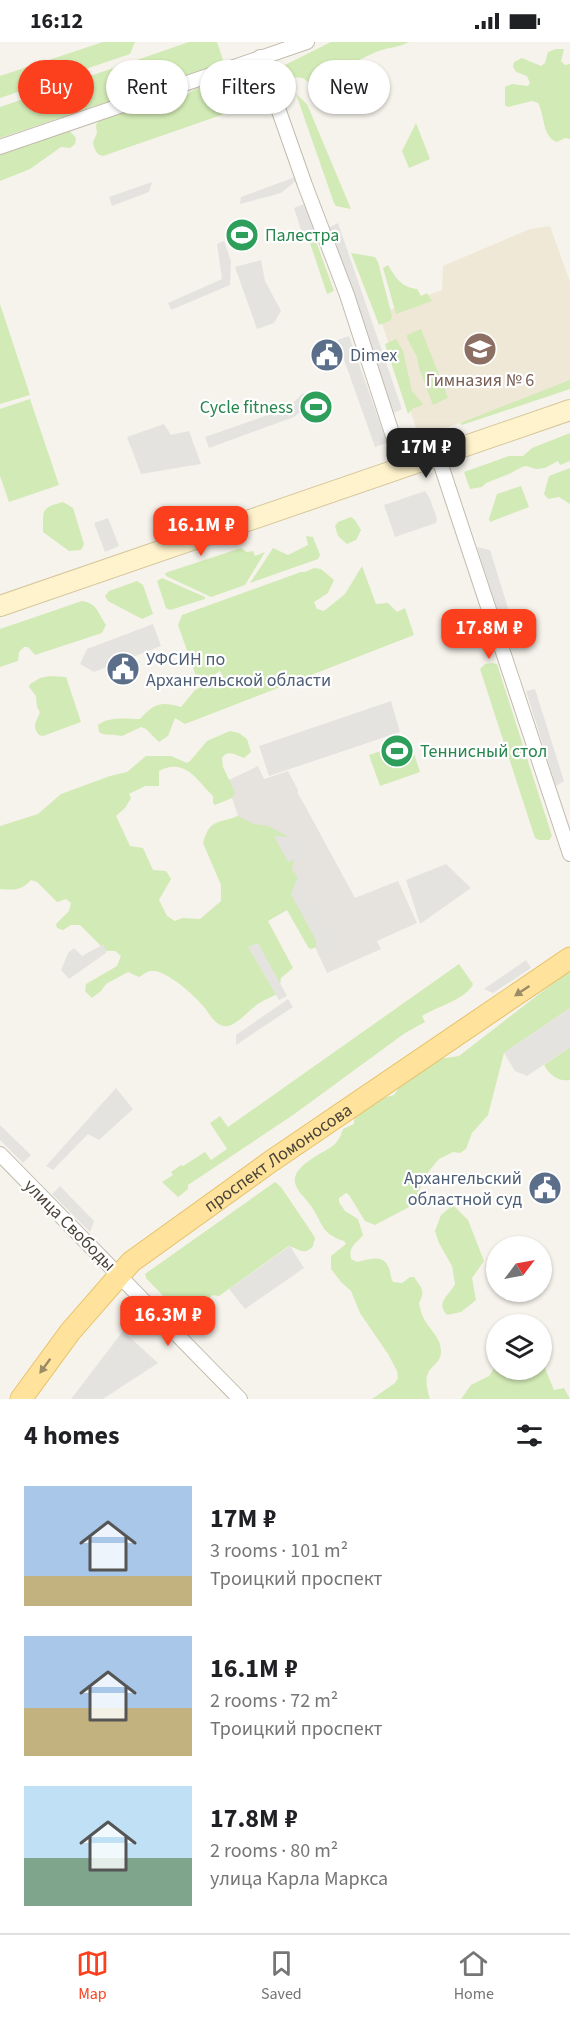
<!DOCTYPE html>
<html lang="en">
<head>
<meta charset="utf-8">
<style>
	body { margin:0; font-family:"Source Sans 3",sans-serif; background:#f2f2f2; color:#202124; height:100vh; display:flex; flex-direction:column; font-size:22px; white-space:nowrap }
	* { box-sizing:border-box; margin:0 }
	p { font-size:20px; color:#757577 }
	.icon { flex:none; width:33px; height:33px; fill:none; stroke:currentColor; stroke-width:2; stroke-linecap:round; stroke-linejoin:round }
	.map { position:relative; height:1357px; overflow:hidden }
	.sheet { display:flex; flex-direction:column; background:#fff; flex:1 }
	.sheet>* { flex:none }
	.banner { position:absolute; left:18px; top:18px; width:534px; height:54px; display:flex; gap:12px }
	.needle { width:39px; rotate:58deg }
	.fabs { position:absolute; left:486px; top:1194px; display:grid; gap:12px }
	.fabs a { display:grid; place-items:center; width:66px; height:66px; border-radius:50%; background:#fff; box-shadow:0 2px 4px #0004; font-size:30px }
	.price { position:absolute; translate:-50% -51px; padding:0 14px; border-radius:12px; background:#fc3f1d; color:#fff; font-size:20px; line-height:39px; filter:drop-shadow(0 2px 3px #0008) }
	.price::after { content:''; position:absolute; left:50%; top:36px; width:18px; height:14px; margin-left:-9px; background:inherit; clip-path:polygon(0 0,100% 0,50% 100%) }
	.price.selected { background:#222; color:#fff }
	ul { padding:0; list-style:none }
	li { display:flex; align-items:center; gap:18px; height:150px; padding:0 24px }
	li span { display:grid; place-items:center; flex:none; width:168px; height:120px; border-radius:0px; color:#555 }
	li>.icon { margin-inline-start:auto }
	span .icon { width:72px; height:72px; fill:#fffc; stroke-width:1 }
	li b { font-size:26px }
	h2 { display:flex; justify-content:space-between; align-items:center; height:72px; padding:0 24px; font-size:26px }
	.chip { padding:0 21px; border-radius:27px; background:#fff; box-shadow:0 2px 4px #0004; font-size:21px; line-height:54px }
	.chip.selected { background:#fc3f1d; color:#fff }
	.status { display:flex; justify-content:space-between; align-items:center; height:42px; padding:0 30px; background:#fff; direction:ltr }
	.status svg { height:16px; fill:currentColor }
	.tab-bar { display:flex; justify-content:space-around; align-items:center; height:84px; border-top:2px solid #e0e0e0; background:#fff; font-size:16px; color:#757577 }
	.tab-bar a { display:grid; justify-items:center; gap:3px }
	.tab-bar .selected { color:#fc3f1d }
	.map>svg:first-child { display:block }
	.industrial { fill:#e6e2dd }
	.education { fill:#efe8d6 }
	.green { fill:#d2eab5 }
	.parking { fill:#e5e3e0 }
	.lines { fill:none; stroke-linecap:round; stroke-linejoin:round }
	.minor-casing { stroke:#c2bbae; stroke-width:16 }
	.secondary-casing { stroke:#d6c79b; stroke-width:22 }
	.primary-casing { stroke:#e6c16a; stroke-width:23 }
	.minor { stroke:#fff; stroke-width:14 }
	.secondary { stroke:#fff3cd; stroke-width:20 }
	.primary { stroke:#ffe39c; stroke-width:21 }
	.oneway { fill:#9c8c66 }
	.labels { text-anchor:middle; stroke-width:4.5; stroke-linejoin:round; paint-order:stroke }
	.leisure-label { font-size:18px; fill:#27864d; stroke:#fff; text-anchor:start }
	.service-label { font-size:18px; fill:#4e5e75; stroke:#fff; text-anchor:start }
	.education-label { font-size:18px; fill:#785e54; stroke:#fff }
	.street-label { font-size:18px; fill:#4b4439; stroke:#fff }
</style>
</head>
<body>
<div class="status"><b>16:12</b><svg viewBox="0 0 49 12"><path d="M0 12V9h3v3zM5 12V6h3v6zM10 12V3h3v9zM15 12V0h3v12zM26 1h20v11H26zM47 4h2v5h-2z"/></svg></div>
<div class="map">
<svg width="570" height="1357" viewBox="0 0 570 1357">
	<rect width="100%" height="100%" fill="#f6f3ec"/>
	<path class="industrial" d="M258,724L264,737L288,729L298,748V752L304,762L355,856L398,839L417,881L377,899L381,907L327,931L259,785L239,777L232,756L227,739Z"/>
	<path class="education" d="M550,184L570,240V343L419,395L379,272L442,248L443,224L530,187Z"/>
	<path class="green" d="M103,0H135L130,12L0,56V34Z
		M189,0H217L224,21L0,96V65Z
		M331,0H409C398,6 387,5 376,10C360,17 349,24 331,30L324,42L320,44L312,43L303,36L290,35L285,23Z
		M556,7H564L561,19L565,23L570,22V97L565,96L557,100C542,95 545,73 538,61L532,59L508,65L505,63V45L512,42L528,44L530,41L527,34L516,30L513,25L514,20L522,16L541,24L545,21L548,10Z
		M216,39L232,48L239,64L233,69L103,114C96,113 94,106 93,100L97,91L96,83L100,77L117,73L127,67L155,61L164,55L181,59C197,42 198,48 216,39Z
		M296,52L307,62L351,167L336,164L334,161Z
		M416,81L430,117L409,126L402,109Z
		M68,87L76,96L75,102L70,106L61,105L30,127L0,139V108Z
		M316,199L334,249L327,252L310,201Z
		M351,211L375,215L378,220L392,274L391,278L379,283Z
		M388,223C396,236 401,245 417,247L421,254L427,251L432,259L396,272L383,226Z
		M0,262L30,353L0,362Z
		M421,287L448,356L433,363L419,326L417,315L407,296V293Z
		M396,297L403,309L412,349L423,362L419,365L413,366L408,372L385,302Z
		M570,338V347L462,383L460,381Z
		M30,357L59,443L9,460L0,434V367Z
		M570,391V419L560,423L558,419L545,426L536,427L526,424L522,425L509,432L486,441L482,445L470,447L464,430L509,414H523L532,406Z
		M570,426V462L559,455L548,457L544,452L549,434Z
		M521,444L529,465L490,480L489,477L497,452Z
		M63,460L73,466L84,502L81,508L69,509L43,490C43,467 41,466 63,460Z
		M351,475L355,478L361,488L356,498L347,502L338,494L335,484L338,480Z
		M306,494L313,495L320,513L318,517L250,541L273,506L288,513L308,503Z
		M241,506L247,510L253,509L255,514L265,510L245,543L211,555L166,534L165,531Z
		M362,524L376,562L388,561L397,570L405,566L414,593L185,682L175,676L168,694L159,700L146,687L141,685L122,694C114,692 104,694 99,690L98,683C109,674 127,677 140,677C154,662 160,659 181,665L195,648L223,635L220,629L209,636L197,637L178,583L182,573L301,530H305L314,526L321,527L334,538L328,551L314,560L317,567L324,569L345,552Z
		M162,536L205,555V557L170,568L166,566L157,539Z
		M137,539L143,543L153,572L142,577L108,559L105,554L109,549Z
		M82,559C97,561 98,571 106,583L102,591L35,613L28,605H24L19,610L18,619L0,625V587Z
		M492,621L497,622L552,794L549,798H539L535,796L480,627L485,622Z
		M50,634L66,635L81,680L43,694L39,693C31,684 37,679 40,670L37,665L36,654L29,645L30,642L40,636Z
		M230,689L239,691L247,697L251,710L244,716C236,713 228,707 222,716L223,725L235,750L232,756L215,763L213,761V754C197,739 186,715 159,729V744H145L129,752L131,756L125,766L116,774L130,804L143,806L153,828L166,829L171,837L159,858L167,874L175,879L182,876L200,877L221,859V843L203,801C210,776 218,782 238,774L254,782L268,784L289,795L295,812L292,827L300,839L316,896V905L311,907L308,905L287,868L268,879L293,926L281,936L279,951C272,955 265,957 258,962C250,967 238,982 228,984C216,986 210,972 204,965C195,954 166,927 151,929C147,929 143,933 139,935L128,930L106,942L101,949L92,956L85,949L86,942L117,924L121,914L115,909H106L80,883H71L63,888L57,886L56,882L69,869L71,861L66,857L57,860L37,840L31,838C21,849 14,848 0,847V784L38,772L61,752L110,734L127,730L146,714H171L187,721L190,719L207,699Z
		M410,699L420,730L380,744L369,713Z
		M459,922L473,942C467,957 436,965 422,974L425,980L405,991L293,1073L188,1143V1147L178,1155L162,1140L173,1133L171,1130L181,1123L183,1124L205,1110L211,1118L227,1107L210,1081L220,1074L228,1085Z
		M570,928V966L504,1011L488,1073L472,1091L466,1107L460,1111L453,1110L439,1117L429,1129L411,1164L375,1183L365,1179L349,1153L346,1151L339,1156V1160L345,1169L358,1177L363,1193C357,1201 348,1204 351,1217L357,1220C368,1218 383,1211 389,1226C391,1231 390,1235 393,1240L402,1241L410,1235H414C421,1246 426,1248 419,1261C420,1265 421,1271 423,1275C428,1286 441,1295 441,1309C441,1328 418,1321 430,1357H372L395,1341L398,1336L397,1329L388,1312L360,1271L351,1249L341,1240L331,1227V1214L346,1202L344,1199C322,1192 323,1183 313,1167C308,1158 300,1153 296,1144C288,1125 322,1112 334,1103C339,1098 341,1093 343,1087L354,1082L355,1072L383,1056L394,1053L403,1039L439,1017L459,1014Z
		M570,1005V1038C558,1040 550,1033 544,1023Z
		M275,1140L281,1145L312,1191L315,1196L313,1204C305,1214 299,1207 289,1204L219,1254L212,1253L204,1264C207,1274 205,1282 193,1285L146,1236L145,1232Z
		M453,1163L468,1178L484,1219L472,1236L476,1258L461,1270L447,1273C435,1260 449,1254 455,1242L452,1224L439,1201L435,1189L441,1173Z
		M542,1319L554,1348L564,1346L570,1357H461L471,1343L489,1334L496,1324V1328H542Z"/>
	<path class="parking" d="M295,135L297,138L281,151L240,162L241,155Z
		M152,140L149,150L112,164L109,155Z
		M304,162L317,194L302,191L294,166Z
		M338,181L402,367L392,372L328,186Z
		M224,199L231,219L230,243L171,268L168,261L222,237L217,202Z
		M261,218L265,239L281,269L274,281L257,287L235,225Z
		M349,294L387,401L375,405L337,298Z
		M312,351V360L294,375L209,406L205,395L288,366L302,352Z
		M164,382L171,393L189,389L201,422L141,432L127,395Z
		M425,449L430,457L437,477L436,481L395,495L384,463Z
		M108,476L119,504L105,510L94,481Z
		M477,505L490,508L514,585L503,588Z
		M153,582L161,604L94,630L80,622L87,607Z
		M535,647L564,739L556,744L526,649Z
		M391,659L400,690L269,734L259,704Z
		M274,794L308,796L314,808L288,820Z
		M446,822L471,846L420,882L406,838Z
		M299,832L345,908L324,913L291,852Z
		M258,901L287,954L279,958L248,905Z
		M104,902L106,911L69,937L61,928L68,911L74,906L82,914Z
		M526,918L531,926L493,951L484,947Z
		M288,957L293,965L236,1003V993Z
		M570,966V1005L527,1034L515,1029L504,1011Z
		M116,1046L133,1067L99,1098L88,1092L53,1128L46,1124Z
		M0,1083L31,1113L23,1121L0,1098Z
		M60,1144L94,1179L90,1190L52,1152Z
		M290,1204L304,1226L245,1267L229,1247Z
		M123,1289L158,1321L103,1357H71Z"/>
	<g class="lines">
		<defs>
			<path id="minor" d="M260,15L305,143L347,253L403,425
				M0,105L307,0
				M438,414L570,812
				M0,1112L240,1357"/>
			<path id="secondary" d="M0,564L570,368"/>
			<g id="primary">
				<path id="s1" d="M21,1357L70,1290L131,1220L270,1120L570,916"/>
			</g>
		</defs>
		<use href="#minor" class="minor-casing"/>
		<use href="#secondary" class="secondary-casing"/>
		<use href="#primary" class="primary-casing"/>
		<use href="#minor" class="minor"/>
		<use href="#secondary" class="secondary"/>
		<use href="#primary" class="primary"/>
	</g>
	<defs><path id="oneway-solid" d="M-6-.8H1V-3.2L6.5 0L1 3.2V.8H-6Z" transform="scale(1.5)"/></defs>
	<g class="oneway">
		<use href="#oneway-solid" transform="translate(522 949) rotate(146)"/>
		<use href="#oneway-solid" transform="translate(45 1324) rotate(126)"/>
	</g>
	<defs>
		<symbol id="stadium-disc" viewBox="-11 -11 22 22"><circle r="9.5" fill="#2e9e5b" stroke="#fff"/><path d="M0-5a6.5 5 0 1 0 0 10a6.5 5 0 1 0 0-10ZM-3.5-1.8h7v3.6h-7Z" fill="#fff"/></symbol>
		<symbol id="school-disc" viewBox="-11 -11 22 22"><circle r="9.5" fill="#8d6e63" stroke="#fff"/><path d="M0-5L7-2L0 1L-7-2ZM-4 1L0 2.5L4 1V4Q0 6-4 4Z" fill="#fff"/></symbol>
		<symbol id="civic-disc" viewBox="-11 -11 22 22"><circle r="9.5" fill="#5c6f8a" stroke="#fff"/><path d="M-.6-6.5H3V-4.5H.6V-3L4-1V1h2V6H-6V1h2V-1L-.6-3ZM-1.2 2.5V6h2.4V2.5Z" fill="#fff"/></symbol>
	</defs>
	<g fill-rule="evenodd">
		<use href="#stadium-disc" x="223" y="174" width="38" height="38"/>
		<use href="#school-disc" x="461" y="288" width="38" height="38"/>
		<use href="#civic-disc" x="308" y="294" width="38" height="38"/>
		<use href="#stadium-disc" x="297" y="346" width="38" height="38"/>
		<use href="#civic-disc" x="104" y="608" width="38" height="38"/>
		<use href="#stadium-disc" x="378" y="690" width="38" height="38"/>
		<use href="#civic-disc" x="526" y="1127" width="38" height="38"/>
	</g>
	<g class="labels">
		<g class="leisure-label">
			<text x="265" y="199">Палестра</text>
			<text x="293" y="371" text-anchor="end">Cycle fitness</text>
			<text x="420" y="715">Теннисный стол</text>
		</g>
		<g class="service-label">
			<text x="350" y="319">Dimex</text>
			<text x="146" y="623">УФСИН по<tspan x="146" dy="21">Архангельской области</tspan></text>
			<text x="522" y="1142" text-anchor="end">Архангельский<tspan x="522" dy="21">областной суд</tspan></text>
		</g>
		<g class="education-label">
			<text x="480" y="344">Гимназия № 6</text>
		</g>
		<g class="street-label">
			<text dy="6" stroke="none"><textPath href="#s1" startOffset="356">проспект Ломоносова</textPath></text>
			<text transform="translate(70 1183) rotate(45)" y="6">улица Свободы</text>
		</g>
	</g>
</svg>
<div class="fabs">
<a><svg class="needle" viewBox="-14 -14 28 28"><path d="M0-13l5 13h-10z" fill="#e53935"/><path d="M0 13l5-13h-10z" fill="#757577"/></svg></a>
<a><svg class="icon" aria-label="layers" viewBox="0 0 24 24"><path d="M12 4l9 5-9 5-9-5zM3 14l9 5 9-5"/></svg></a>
</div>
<b class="price selected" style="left:426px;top:437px">17M ₽</b>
<b class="price" style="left:201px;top:515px">16.1M ₽</b>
<b class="price" style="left:489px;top:618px">17.8M ₽</b>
<b class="price" style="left:168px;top:1305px">16.3M ₽</b>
<div class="banner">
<a class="chip selected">Buy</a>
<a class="chip">Rent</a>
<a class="chip">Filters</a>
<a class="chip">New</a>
</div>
</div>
<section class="sheet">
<h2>4 homes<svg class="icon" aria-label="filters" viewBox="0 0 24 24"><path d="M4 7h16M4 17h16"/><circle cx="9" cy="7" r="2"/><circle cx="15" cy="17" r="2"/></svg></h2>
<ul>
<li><span style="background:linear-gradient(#a9c7e8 75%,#c2b280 0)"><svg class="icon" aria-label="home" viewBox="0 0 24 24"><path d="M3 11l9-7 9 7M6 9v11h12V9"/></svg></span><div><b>17M ₽</b><p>3 rooms · 101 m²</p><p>Троицкий проспект</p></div></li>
<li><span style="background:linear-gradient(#a9c7e8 60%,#c2b280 0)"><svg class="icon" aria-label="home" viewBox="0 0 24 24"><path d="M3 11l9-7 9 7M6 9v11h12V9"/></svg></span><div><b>16.1M ₽</b><p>2 rooms · 72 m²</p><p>Троицкий проспект</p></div></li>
<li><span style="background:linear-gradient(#bfe0f5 60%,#7fa58c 0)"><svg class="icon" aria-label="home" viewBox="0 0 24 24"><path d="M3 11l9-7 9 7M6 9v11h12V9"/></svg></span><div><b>17.8M ₽</b><p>2 rooms · 80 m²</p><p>улица Карла Маркса</p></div></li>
</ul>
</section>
<nav class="tab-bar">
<a class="selected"><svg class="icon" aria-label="map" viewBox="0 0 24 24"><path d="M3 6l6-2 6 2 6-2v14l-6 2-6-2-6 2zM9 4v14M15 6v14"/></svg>Map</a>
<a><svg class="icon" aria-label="saved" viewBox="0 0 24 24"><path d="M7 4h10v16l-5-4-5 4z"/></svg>Saved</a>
<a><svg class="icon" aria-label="home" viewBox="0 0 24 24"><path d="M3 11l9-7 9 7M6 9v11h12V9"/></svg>Home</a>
</nav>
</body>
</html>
